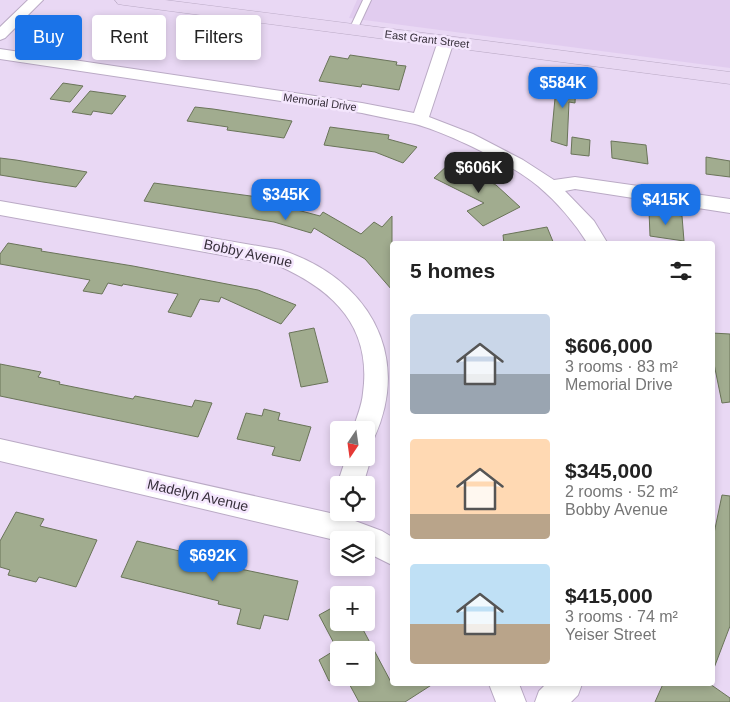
<!DOCTYPE html>
<html lang="en">
<head>
<meta charset="utf-8">
<style>
	body { margin:0; font-family:Helvetica,sans-serif; background:#f6f6f6; color:#222; height:100vh; display:flex; flex-direction:column; font-size:19px; white-space:nowrap }
	* { box-sizing:border-box; margin:0 }
	p { font-size:16px; color:#767676 }
	.icon { flex:none; width:28px; height:28px; fill:none; stroke:currentColor; stroke-width:2; stroke-linecap:round; stroke-linejoin:round }
	.map { position:relative; flex:1; overflow:hidden }
	.sheet { position:absolute; left:390px; top:241px; width:325px; height:445px; display:flex; flex-direction:column; background:#fff; border-radius:5px; box-shadow:0 2px 8px #0003 }
	.sheet>* { flex:none }
	.banner { position:absolute; left:15px; top:15px; width:300px; height:45px; display:flex; gap:10px }
	.needle { width:32px; rotate:193deg }
	.fabs { position:absolute; left:330px; top:421px; display:grid; gap:10px }
	.fabs a { display:grid; place-items:center; width:45px; height:45px; border-radius:5px; background:#fff; box-shadow:0 2px 8px #0003; font-size:25px }
	.price { position:absolute; translate:-50% -42px; padding:0 11px; border-radius:10px; background:#1a73e8; color:#fff; font-size:16px; line-height:32px; filter:drop-shadow(0 1px 2px #0008) }
	.price::after { content:''; position:absolute; left:50%; top:30px; width:15px; height:11px; margin-left:-8px; background:inherit; clip-path:polygon(0 0,100% 0,50% 100%) }
	.price.current { background:#222; color:#fff }
	ul { padding:0; list-style:none }
	li { display:flex; align-items:center; gap:15px; height:125px; padding:0 20px }
	li span { display:grid; place-items:center; flex:none; width:140px; height:100px; border-radius:5px; color:#555 }
	li>.icon { margin-inline-start:auto }
	span .icon { width:60px; height:60px; fill:#fffc; stroke-width:1 }
	li b { font-size:21px }
	h2 { display:flex; justify-content:space-between; align-items:center; height:60px; padding:0 20px; font-size:21px }
	.chip { padding:0 18px; border-radius:5px; background:#fff; box-shadow:0 2px 8px #0003; font-size:18px; line-height:45px }
	.chip.current { background:#1a73e8; color:#fff }
	.map>svg:first-child { display:block }
	.built { fill:#e1ccef }
	.building { fill:#a1ac8f; stroke:#6a7459 }
	.lines { fill:none; stroke-linecap:round; stroke-linejoin:round }
	.service-casing { stroke:#baaac5; stroke-width:2 }
	.minor-casing { stroke:#baaac5; stroke-width:2 }
	.secondary-casing { stroke:#baaac5; stroke-width:1 }
	.service { fill:#fff; fill-rule:evenodd }
	.minor { fill:#fff; fill-rule:evenodd }
	.secondary { fill:#e8d7f2; fill-rule:evenodd }
	.labels { text-anchor:middle; stroke-width:5; stroke-linejoin:round; paint-order:stroke }
	.far-street-label { font-size:11px; fill:#352e39; stroke:#f4e6fd }
	.street-label { font-size:14px; fill:#352e39; stroke:#f4e6fd }
</style>
</head>
<body>
<div class="map">
<svg width="730" height="702" viewBox="0 0 730 702">
	<rect width="100%" height="100%" fill="#e9d8f4"/>
	<path class="built" d="M357,0H730V68L349,18Z"/>
	<path class="building" d="M350,55L397,62L396,65L406,66L399,90L362,84L361,87L319,81L330,56L348,59Z
		M557,77L576,80L575,103L569,102L567,146L551,141Z
		M63,83L83,86L70,102L50,99Z
		M90,91L126,96L112,114L93,111L91,115L72,112Z
		M195,107L213,109L292,121L284,138L227,130L228,127L187,121Z
		M330,127L389,135L388,139L417,147L403,163L375,152L324,145Z
		M572,137L590,140L589,156L571,154Z
		M611,141L646,145L648,164L612,158Z
		M706,157L730,161V177L706,174Z
		M0,158L16,160L87,172L76,187L43,182L0,175Z
		M450,163L496,185L520,207L483,226L467,211L484,203L434,178Z
		M154,183L273,199L271,203L320,216L323,212L361,234L374,222L382,227L392,216V290L365,259L314,228L311,233L274,222L144,201Z
		M649,211L682,216L684,241L650,236Z
		M547,227L554,244H504L503,235Z
		M8,243L42,249L41,251L133,266L258,290L296,305L281,324L221,297L219,302L200,299L191,317L168,312L178,294L123,284L122,286L108,283L102,294L83,291L90,280L0,264V254Z
		M314,328L328,382L301,387L289,333Z
		M712,333L730,334V402L722,403L712,354Z
		M0,364L41,372L38,377L60,382L59,384L133,399L135,396L192,407L195,400L212,403L198,437L0,396Z
		M264,409L280,413L278,420L311,427L300,461L272,455L275,447L237,439L246,413L262,416Z
		M722,495L730,496V626L714,668H712V543Z
		M16,512L44,519L40,526L97,540L76,587L39,577L36,582L8,575L10,570L0,567V541Z
		M137,541L222,561L221,565L298,581L288,620L264,615L260,629L237,624L241,609L218,604L219,601L121,577Z
		M339,604V622H359L392,684H433L405,702H359L346,678H366V650H339V676L329,681L319,660L337,649L319,615Z
		M663,684H710L730,698V702H655Z"/>
	<g class="lines">
		<defs>
			<path id="service" d="M363,0H371L357,30L350,32L349,30Z"/>
			<path id="minor" d="M28,0H43L5,38L0,40V27Z
				M446,36L451,38L454,41L429,117L473,134L523,160L554,180L575,177L730,199V213L575,189L565,191L594,221L608,244H588C575,223 557,202 538,186C512,164 448,133 415,124C397,120 379,117 362,113L0,59V49L362,103L414,113L438,41L441,38Z
				M0,201L281,250C366,277 413,353 374,438L366,440V430H353C356,418 362,406 363,393C372,327 334,290 277,265L0,215Z
				M0,439L339,515L382,531L392,537V565L366,552V540L339,541L0,461Z
				M367,450L371,458L363,485H339V489L337,485L346,458H366Z
				M489,684H519L526,702H496Z
				M546,684H582L578,695L571,702H535L539,691Z"/>
			<path id="secondary" d="M115,0H165L730,72V84L124,5L118,4Z"/>
		</defs>
		<use href="#service" class="service-casing"/>
		<use href="#minor" class="minor-casing"/>
		<use href="#secondary" class="secondary-casing"/>
		<use href="#service" class="service"/>
		<use href="#minor" class="minor"/>
		<use href="#secondary" class="secondary"/>
	</g>
	<g class="labels">
		<g class="far-street-label">
			<text transform="translate(427 39) rotate(7)" y="4">East Grant Street</text>
			<text transform="translate(320 102) rotate(8)" y="4">Memorial Drive</text>
		</g>
		<g class="street-label">
			<text transform="translate(248 253) rotate(12)" y="5">Bobby Avenue</text>
			<text transform="translate(198 495) rotate(13)" y="5">Madelyn Avenue</text>
		</g>
	</g>
</svg>
<div class="fabs">
<a><svg class="needle" viewBox="-14 -14 28 28"><path d="M0-13l5 13h-10z" fill="#e53935"/><path d="M0 13l5-13h-10z" fill="#767676"/></svg></a>
<a><svg class="icon" aria-label="locate" viewBox="0 0 24 24"><circle cx="12" cy="12" r="6"/><path d="M12 2v4M12 18v4M2 12h4M18 12h4"/></svg></a>
<a><svg class="icon" aria-label="layers" viewBox="0 0 24 24"><path d="M12 4l9 5-9 5-9-5zM3 14l9 5 9-5"/></svg></a>
<a>+</a>
<a>−</a>
</div>
<b class="price" style="left:563px;top:109px">$584K</b>
<b class="price current" style="left:479px;top:194px">$606K</b>
<b class="price" style="left:286px;top:221px">$345K</b>
<b class="price" style="left:666px;top:226px">$415K</b>
<b class="price" style="left:213px;top:582px">$692K</b>
<div class="banner">
<a class="chip current">Buy</a>
<a class="chip">Rent</a>
<a class="chip">Filters</a>
</div>
<section class="sheet">
<h2>5 homes<svg class="icon" aria-label="filters" viewBox="0 0 24 24"><path d="M4 7h16M4 17h16"/><circle cx="9" cy="7" r="2"/><circle cx="15" cy="17" r="2"/></svg></h2>
<ul>
<li><span style="background:linear-gradient(#c9d6e8 60%,#9aa5b1 0)"><svg class="icon" aria-label="home" viewBox="0 0 24 24"><path d="M3 11l9-7 9 7M6 9v11h12V9"/></svg></span><div><b>$606,000</b><p>3 rooms · 83 m²</p><p>Memorial Drive</p></div></li>
<li><span style="background:linear-gradient(#ffd9b3 75%,#b9a48a 0)"><svg class="icon" aria-label="home" viewBox="0 0 24 24"><path d="M3 11l9-7 9 7M6 9v11h12V9"/></svg></span><div><b>$345,000</b><p>2 rooms · 52 m²</p><p>Bobby Avenue</p></div></li>
<li><span style="background:linear-gradient(#bfe0f5 60%,#b9a48a 0)"><svg class="icon" aria-label="home" viewBox="0 0 24 24"><path d="M3 11l9-7 9 7M6 9v11h12V9"/></svg></span><div><b>$415,000</b><p>3 rooms · 74 m²</p><p>Yeiser Street</p></div></li>
</ul>
</section>
</div>
</body>
</html>
